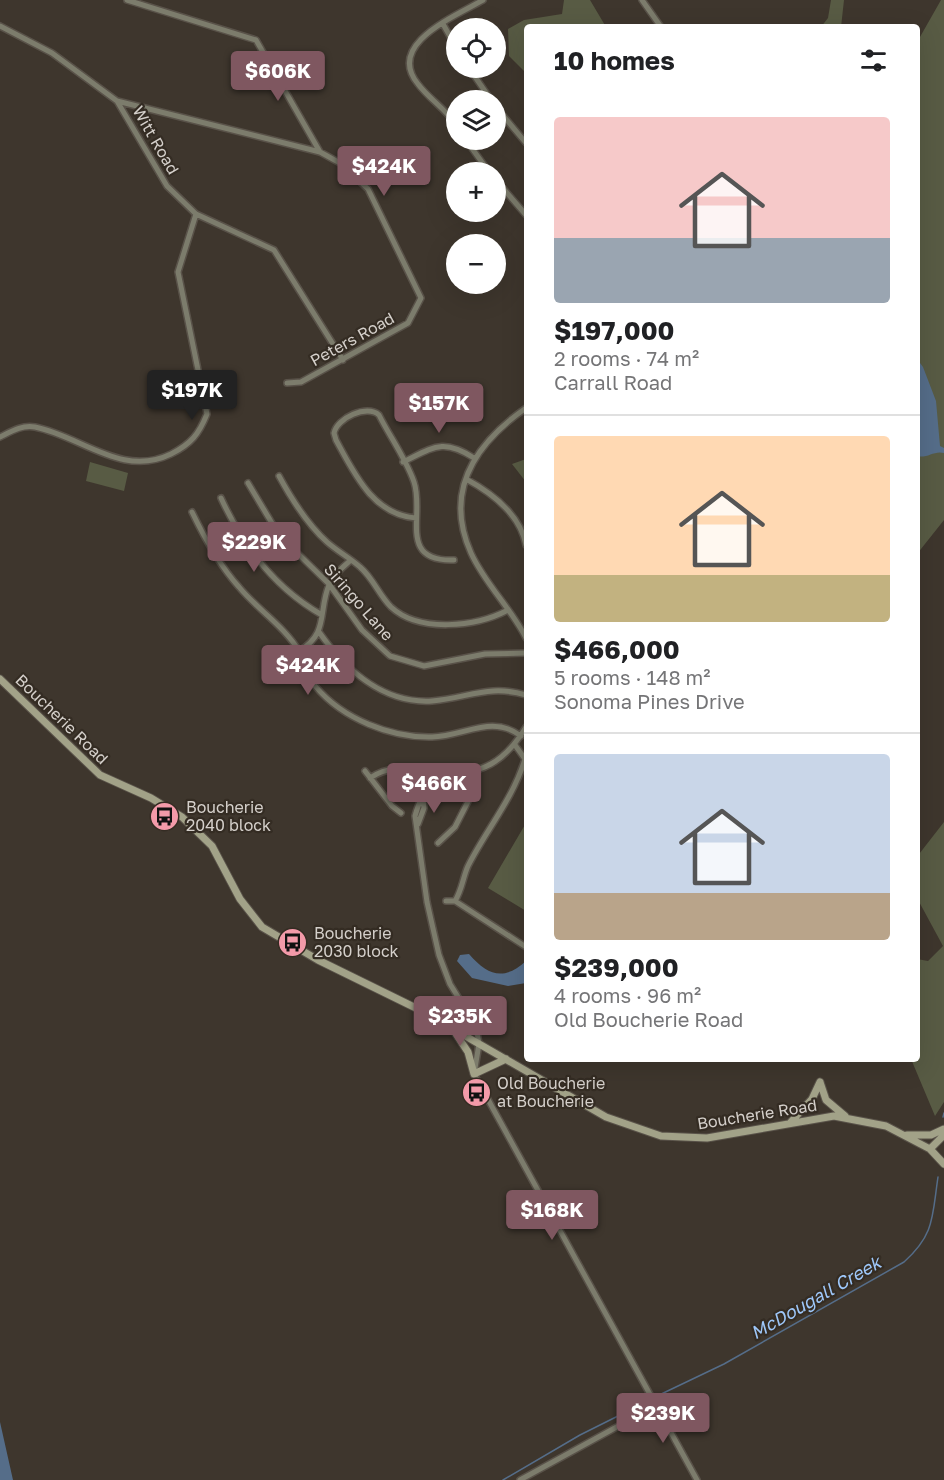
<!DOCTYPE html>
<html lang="en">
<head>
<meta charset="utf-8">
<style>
	body { margin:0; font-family:"Golos Text",sans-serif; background:#f6f6f6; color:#202124; height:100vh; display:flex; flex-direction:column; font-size:22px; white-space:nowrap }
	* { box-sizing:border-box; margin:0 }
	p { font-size:20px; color:#757577 }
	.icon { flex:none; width:33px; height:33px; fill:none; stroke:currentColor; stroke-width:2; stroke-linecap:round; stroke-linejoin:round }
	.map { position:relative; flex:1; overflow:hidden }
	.side { position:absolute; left:524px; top:24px; width:396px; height:1038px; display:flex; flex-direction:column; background:#fff; border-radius:6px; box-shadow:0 6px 24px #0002 }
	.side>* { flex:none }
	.tools { position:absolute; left:446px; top:18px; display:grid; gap:12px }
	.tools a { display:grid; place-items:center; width:60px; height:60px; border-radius:50%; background:#fff; box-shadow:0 6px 24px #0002; font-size:30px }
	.price { position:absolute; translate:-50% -51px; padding:0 14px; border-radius:6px; background:#7f5760; color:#fff; font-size:20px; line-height:39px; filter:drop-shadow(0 2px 3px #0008) }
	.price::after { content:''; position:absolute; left:50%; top:36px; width:18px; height:14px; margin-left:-9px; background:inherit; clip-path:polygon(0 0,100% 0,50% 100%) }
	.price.current { background:#222; color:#fff }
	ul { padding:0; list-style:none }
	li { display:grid; align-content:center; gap:12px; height:318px; padding:0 30px }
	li+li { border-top:2px solid #e0e0e0 }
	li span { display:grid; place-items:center; height:186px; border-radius:6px; color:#555 }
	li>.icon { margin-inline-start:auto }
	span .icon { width:108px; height:108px; fill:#fffc; stroke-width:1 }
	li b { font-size:26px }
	h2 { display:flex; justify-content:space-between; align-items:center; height:72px; padding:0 30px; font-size:26px }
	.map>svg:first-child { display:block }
	.green { fill:#585b44 }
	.water { fill:#556d89 }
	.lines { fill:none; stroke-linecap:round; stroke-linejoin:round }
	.stream { stroke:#556d89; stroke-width:1.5 }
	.street-casing { stroke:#595249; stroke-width:8 }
	.secondary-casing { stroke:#595249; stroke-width:9 }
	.street { stroke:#7c7c6c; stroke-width:5 }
	.secondary { stroke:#a2a288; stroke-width:7 }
	.labels { text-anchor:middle; stroke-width:4.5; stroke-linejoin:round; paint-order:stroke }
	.street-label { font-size:16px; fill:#d5d0cb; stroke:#342c23 }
	.poi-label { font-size:16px; fill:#d5d0cb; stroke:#342c23; text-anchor:start }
	.water-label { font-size:18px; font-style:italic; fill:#9ec7f9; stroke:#342c23 }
</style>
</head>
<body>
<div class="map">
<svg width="944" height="1480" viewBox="0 0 944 1480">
	<rect width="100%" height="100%" fill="#3e362d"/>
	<path class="green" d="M564,0H590L606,27H526V73L509,56L508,29L524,20L562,14Z
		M831,0H844L841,27H821L828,18Z
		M941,0H944V520L917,554L916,44Z
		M526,459V482L512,464Z
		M90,462L128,473L124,491L86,481Z
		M944,822V1102L935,1116L911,1059H916L917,959L928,961L943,946L917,898L916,858Z
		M526,823V911L488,888Z"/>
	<path class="water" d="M917,359L923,367L936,401L940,446L944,448V453C934,450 927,459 917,456Z
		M469,954C488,976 504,981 526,961V983L508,986L472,978L457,961L460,955Z
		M0,1422L13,1480H0Z"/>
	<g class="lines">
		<path class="stream" d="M943,1117L944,1113
			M655,1397L724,1364L904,1262C935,1234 932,1217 938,1177
			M503,1480L580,1435L646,1402"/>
		<defs>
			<path id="street" d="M127,0L256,40L320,152
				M642,0L661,27
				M443,24L456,47
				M0,26L52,53L117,101L167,186L196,214L274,250L343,360
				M469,68L491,100
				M117,101L320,152L340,163L368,189L421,298L408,323L301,382L287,383
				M495,106L526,143
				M456,125C446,109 429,99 418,84C385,44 456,16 483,0
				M466,140L489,172
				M495,179L526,215
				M526,408C476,443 443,490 471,553C485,584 511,608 526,638
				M0,437C12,431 21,425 35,427C81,436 122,478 171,454C191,444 199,434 207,414L178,272L196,214
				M403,462C434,447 443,438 474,458
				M279,476C292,500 307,524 327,542C337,551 350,558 360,567C373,578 379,595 391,607C419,633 476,627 508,610
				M466,479C492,493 520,514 526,545
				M248,483L279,535L329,584L362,630L390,656L424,666L485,654L526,653
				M221,498C243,546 276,589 322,615
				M192,512C205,539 219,565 239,587C258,610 284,626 299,651C296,667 306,675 316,687C343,719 391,738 432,737C465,736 492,714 521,736
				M416,518C373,515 354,473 336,440L334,433C337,418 367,404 379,415C390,437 406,459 414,482C425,514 397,562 454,560
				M319,632C345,669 383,704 432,701C468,698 489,684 526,695
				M299,651C329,634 318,611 329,585C333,575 343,567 351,560
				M526,727C517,742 507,755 491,764C456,783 428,767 415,816L427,902L439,955L450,984L476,1026L479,1044L474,1074L697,1480
				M365,771L392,806L401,813
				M370,778C392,763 412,769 430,787
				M418,824L424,808L423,800
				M438,843L455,827L477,784L474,771
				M446,901H455L526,947
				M455,901C462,890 463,877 468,866C486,830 513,799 525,759L515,745
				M520,1480L655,1406"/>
			<path id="secondary" d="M0,679L100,775L151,798L182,817L212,846L240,899L262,927L318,960L422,1011L606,1117L661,1136L707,1138L834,1116L886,1126L930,1149L944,1164
				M453,1029L465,1018L467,1011
				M454,1031L468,1052L474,1074L506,1059
				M820,1082L826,1100L845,1116
				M790,1123L812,1099L820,1082
				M907,1135H931L944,1129
				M930,1149L944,1135"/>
		</defs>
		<use href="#street" class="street-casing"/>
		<use href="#secondary" class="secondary-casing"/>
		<use href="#street" class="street"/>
		<use href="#secondary" class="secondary"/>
	</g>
	<defs>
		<symbol id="bus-disc" viewBox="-11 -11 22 22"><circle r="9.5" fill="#f39aa9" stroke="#342c23"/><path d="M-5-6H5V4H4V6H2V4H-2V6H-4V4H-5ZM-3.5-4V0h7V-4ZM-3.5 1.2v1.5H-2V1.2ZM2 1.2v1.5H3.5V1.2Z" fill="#111"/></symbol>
	</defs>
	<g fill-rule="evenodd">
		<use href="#bus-disc" x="148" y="800" width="33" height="33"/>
		<use href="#bus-disc" x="276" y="926" width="33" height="33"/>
		<use href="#bus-disc" x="460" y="1076" width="33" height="33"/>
	</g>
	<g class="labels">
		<g class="street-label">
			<text transform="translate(156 140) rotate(60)" y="6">Witt Road</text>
			<text transform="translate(352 339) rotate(-29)" y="6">Peters Road</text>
			<text transform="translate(359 602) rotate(49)" y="6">Siringo Lane</text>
			<text transform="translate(62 719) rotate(44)" y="6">Boucherie Road</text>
			<text transform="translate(757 1114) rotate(-9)" y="6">Boucherie Road</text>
		</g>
		<g class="poi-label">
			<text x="186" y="813">Boucherie<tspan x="186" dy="18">2040 block</tspan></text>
			<text x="314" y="939">Boucherie<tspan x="314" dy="18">2030 block</tspan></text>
			<text x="497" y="1089">Old Boucherie<tspan x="497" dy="18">at Boucherie</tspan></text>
		</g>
		<g class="water-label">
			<text transform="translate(816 1298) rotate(-30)" y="6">McDougall Creek</text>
		</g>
	</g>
</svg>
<div class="tools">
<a><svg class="icon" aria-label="locate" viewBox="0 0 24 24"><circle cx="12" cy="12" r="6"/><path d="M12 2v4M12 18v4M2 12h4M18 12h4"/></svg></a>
<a><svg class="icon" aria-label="layers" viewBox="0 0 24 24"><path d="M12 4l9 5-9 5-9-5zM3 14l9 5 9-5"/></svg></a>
<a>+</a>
<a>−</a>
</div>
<b class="price" style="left:278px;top:102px">$606K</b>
<b class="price" style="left:384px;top:197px">$424K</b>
<b class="price current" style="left:192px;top:421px">$197K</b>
<b class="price" style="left:439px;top:434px">$157K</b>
<b class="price" style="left:254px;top:573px">$229K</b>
<b class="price" style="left:308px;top:696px">$424K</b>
<b class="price" style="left:434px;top:814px">$466K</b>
<b class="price" style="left:460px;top:1047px">$235K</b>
<b class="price" style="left:552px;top:1241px">$168K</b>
<b class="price" style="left:663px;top:1444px">$239K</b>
<section class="side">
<h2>10 homes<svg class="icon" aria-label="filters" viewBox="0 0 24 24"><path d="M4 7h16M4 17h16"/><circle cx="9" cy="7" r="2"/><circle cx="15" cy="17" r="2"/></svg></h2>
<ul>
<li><span style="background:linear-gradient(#f6c9c9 65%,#9aa5b1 0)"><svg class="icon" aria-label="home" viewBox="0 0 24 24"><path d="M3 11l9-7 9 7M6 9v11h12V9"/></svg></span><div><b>$197,000</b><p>2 rooms · 74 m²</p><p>Carrall Road</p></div></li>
<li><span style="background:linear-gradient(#ffd9b3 75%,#c2b280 0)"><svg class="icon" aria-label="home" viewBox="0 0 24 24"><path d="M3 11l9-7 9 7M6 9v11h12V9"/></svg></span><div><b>$466,000</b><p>5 rooms · 148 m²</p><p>Sonoma Pines Drive</p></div></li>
<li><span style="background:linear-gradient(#c9d6e8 75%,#b9a48a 0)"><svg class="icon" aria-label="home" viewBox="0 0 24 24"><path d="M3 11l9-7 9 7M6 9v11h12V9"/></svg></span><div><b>$239,000</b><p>4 rooms · 96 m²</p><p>Old Boucherie Road</p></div></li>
</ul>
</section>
</div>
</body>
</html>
